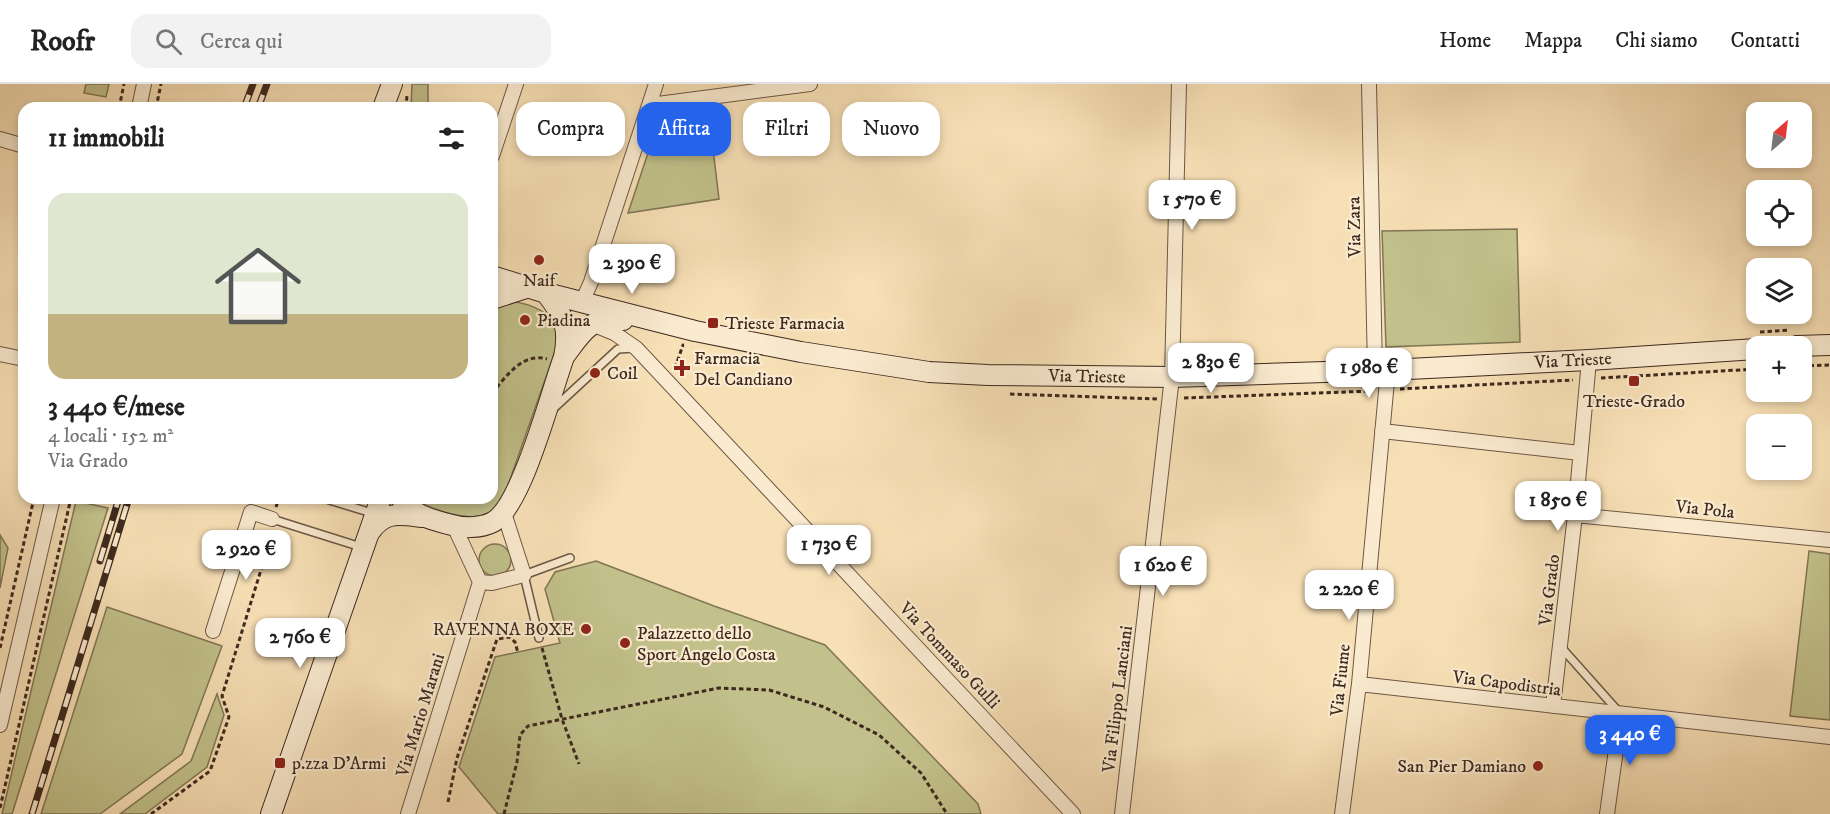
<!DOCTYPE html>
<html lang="it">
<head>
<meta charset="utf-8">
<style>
	body { margin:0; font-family:"IM FELL DW Pica",serif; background:#f2f2f2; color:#222; height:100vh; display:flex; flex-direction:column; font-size:22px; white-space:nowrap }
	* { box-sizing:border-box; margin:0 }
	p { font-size:20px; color:#767676 }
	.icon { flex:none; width:33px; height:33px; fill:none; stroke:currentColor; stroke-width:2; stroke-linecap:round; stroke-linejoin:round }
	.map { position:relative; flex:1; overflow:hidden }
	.drawer { position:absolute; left:18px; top:18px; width:480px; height:402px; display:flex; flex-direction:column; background:#fff; border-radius:18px; box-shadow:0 3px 9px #0003 }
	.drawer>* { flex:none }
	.top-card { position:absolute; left:516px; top:18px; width:570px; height:54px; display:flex; gap:12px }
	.needle { width:39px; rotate:28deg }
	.fabs { position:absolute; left:1746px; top:18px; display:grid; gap:12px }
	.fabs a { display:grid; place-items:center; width:66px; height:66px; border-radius:12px; background:#fff; box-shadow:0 3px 9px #0003; font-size:30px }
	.price { position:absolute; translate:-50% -51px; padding:0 14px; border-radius:12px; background:#fff; color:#222; font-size:20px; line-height:39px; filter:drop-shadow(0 2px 3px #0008) }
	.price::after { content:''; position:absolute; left:50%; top:36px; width:18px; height:14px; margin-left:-9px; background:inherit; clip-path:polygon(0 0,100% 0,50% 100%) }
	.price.current { background:#2563eb; color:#fff }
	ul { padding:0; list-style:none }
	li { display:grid; align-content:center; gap:12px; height:318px; padding:0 30px }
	li span { display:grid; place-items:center; height:186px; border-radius:18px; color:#555 }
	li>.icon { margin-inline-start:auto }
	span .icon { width:108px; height:108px; fill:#fffc; stroke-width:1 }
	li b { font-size:26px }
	h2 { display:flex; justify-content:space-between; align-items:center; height:72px; padding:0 30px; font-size:26px }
	.tag { padding:0 21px; border-radius:18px; background:#fff; box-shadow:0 3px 9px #0003; font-size:21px; line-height:54px }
	.tag.current { background:#2563eb; color:#fff }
	header { display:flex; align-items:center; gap:36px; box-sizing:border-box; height:84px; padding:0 30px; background:#fff; border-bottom:2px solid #e0e0e0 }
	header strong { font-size:28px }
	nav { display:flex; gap:33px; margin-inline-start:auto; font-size:21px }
	.search { width:420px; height:54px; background:#f2f2f2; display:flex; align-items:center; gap:15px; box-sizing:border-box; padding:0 21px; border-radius:18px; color:#767676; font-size:22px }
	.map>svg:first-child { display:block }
	.green { fill:#c2c18b; stroke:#807555; stroke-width:1.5 }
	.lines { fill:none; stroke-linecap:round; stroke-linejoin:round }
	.lane-casing { stroke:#6c5745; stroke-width:10 }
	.street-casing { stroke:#6c5745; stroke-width:16 }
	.secondary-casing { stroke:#3d291f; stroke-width:22 }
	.path { stroke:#3d291f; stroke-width:3; stroke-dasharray:4.5 3; stroke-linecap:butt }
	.lane { stroke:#faebd0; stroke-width:7 }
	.street { stroke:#faebd0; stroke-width:14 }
	.secondary { stroke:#faebd0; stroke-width:20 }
	.rail-casing { stroke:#3d291f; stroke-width:7 }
	.rail { stroke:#faebd0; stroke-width:4.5; stroke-dasharray:14; stroke-linecap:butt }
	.poi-dot { fill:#8f2418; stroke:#faebd0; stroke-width:2 }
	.labels { text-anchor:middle; stroke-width:4.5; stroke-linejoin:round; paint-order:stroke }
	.street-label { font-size:18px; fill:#3d291f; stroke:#faebd0 }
	.poi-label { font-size:18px; fill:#3d291f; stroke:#faebd0; text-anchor:start }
</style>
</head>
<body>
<header>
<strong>Roofr</strong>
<div class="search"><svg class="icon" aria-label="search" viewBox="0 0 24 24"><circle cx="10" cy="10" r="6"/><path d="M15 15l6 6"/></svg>Cerca qui</div>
<nav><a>Home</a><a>Mappa</a><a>Chi siamo</a><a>Contatti</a></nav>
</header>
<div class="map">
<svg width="1830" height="730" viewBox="0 0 1830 730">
	<rect width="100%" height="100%" fill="#f8e0b6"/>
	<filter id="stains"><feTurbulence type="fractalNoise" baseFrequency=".00333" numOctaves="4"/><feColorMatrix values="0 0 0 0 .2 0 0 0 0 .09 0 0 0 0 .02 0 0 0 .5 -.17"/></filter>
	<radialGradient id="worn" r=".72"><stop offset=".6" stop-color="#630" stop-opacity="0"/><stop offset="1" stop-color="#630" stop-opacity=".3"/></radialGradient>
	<path class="green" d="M86,0H109L106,13L84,9Z
		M412,0H428V24H411Z
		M677,33L679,43L710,40L719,115L628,129L657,42L661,35Z
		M1517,145L1520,258L1386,263L1382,147Z
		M503,217C523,217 537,223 553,234L559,256L507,404C503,411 499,424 492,428C473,440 430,426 414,414H492V221Z
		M76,417L108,424L12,730H2Z
		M0,451L8,464L0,504Z
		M479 476a16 16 0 1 1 32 0a16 16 0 1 1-32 0Z
		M1809,467L1830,470V636L1790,632Z
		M596,477L714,522L825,561L978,720L981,730H498L459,683L495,573L560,559L545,505L555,488Z
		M107,523L222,562L182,670L100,730H41Z
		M217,610L224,631L207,683L145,730H120L191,677Z"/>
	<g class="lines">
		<defs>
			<path id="lane" d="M554,324L618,265L634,264
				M323,414L375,430
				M272,435L361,463
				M539,554L524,491L570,474
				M1560,562L1618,627"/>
			<path id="street" d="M1369,0L1375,286
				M650,21L810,0
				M139,24L144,0
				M0,55L24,62
				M492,72L516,0
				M582,218L591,198L656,0
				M592,240L614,249L636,264L1073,730
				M0,270L24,275
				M1382,347L1580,369
				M1575,431L1830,456
				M480,498L492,499L524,491L504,429
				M213,547L251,428L272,435
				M1359,600L1830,653
				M1553,622L1575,431L1589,276
				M0,641L53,414
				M408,730L480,498L454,442
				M1122,730L1172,293L1179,0
				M1342,730L1359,600L1388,286
				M1607,730L1621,630"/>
			<path id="secondary" d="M383,24L392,0
				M492,192L546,209L695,247L801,268L929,288L988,291L1172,293L1388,286L1589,276L1756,265
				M492,215L526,204
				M1797,262L1830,261
				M566,270C583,247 591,232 623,236
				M401,414C412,431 430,435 448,440C461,444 480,445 493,438C522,422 551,308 564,273C570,244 564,232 546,209
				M369,449C384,427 397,430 422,433
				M271,730L381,414"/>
		</defs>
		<use href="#lane" class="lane-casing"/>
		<use href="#street" class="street-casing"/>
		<use href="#secondary" class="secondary-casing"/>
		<path class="path" d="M119,24L124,0
			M156,24L161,0
			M406,24L407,11
			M1760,248L1789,246
			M1802,282L1830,281
			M675,284L683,261H684
			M1601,294L1756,285
			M1400,305L1573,296
			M492,309C506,293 522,268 547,275
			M1010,310L1157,315
			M1184,314L1372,307
			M276,423L279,414
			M0,564L34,414
			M542,564L562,635L579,680
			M448,718L457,674L497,555L509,553L515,558L518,569
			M0,724L71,414
			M151,730L210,687L229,633L222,612L273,447
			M504,730L517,678L520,651L528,642L719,604L769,606L824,623L879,651L921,689L947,730"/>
		<use href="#lane" class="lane"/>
		<use href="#street" class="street"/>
		<use href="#secondary" class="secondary"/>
		<defs>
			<path id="rail" d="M244,24L253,0
				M258,24L267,0
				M100,477L119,414
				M32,730L129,414"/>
		</defs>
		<use href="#rail" class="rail-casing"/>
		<use href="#rail" class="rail"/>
	</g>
	<g class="poi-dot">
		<circle cx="539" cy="176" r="6"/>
		<circle cx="525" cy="236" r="6"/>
		<rect x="707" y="233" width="12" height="12" rx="3"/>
		<path d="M679 275h6v6h6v6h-6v6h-6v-6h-6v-6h6z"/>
		<circle cx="595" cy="289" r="6"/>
		<rect x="1628" y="291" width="12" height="12" rx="3"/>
		<circle cx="586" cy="545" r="6"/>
		<circle cx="625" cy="559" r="6"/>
		<rect x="274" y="673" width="12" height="12" rx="3"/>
		<circle cx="1538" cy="682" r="6"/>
	</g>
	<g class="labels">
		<g class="street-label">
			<text transform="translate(1354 143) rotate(-91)" y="6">Via Zara</text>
			<text transform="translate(1573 276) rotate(-3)" y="6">Via Trieste</text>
			<text transform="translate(1087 292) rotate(1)" y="6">Via Trieste</text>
			<text transform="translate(1705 425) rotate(6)" y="6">Via Pola</text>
			<text transform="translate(1549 506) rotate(-83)" y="6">Via Grado</text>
			<text transform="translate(950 571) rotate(47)" y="6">Via Tommaso Gulli</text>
			<text transform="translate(1340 596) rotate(-84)" y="6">Via Fiume</text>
			<text transform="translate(1507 599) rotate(7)" y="6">Via Capodistria</text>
			<text transform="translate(1117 615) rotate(-83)" y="6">Via Filippo Lanciani</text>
			<text transform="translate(420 631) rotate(-73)" y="6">Via Mario Marani</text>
		</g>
		<g class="poi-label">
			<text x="539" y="202" text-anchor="middle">Naif</text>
			<text x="537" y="242">Piadina</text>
			<text x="725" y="245">Trieste Farmacia</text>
			<text x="694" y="280">Farmacia<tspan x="694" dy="21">Del Candiano</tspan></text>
			<text x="607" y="295">Coil</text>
			<text x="1634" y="323" text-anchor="middle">Trieste-Grado</text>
			<text x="574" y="551" text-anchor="end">RAVENNA BOXE</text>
			<text x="637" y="555">Palazzetto dello<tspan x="637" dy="21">Sport Angelo Costa</tspan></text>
			<text x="292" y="685">p.zza D'Armi</text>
			<text x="1526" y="688" text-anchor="end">San Pier Damiano</text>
		</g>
	</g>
	<rect width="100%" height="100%" filter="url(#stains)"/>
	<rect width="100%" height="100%" fill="url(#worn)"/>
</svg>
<div class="fabs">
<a><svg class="needle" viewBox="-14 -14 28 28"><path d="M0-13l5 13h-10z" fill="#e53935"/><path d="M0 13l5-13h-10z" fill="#767676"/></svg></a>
<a><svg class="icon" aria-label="locate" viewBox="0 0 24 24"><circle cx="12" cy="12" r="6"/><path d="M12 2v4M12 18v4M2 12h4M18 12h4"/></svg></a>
<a><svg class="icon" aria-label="layers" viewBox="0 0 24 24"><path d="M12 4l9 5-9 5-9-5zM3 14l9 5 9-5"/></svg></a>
<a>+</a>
<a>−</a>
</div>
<b class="price" style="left:1192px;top:147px">1 570 €</b>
<b class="price" style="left:632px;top:211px">2 390 €</b>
<b class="price" style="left:1211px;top:310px">2 830 €</b>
<b class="price" style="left:1369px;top:315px">1 980 €</b>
<b class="price" style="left:1558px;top:448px">1 850 €</b>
<b class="price" style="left:829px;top:492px">1 730 €</b>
<b class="price" style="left:246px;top:497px">2 920 €</b>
<b class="price" style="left:1163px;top:513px">1 620 €</b>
<b class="price" style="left:1349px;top:537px">2 220 €</b>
<b class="price" style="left:300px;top:585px">2 760 €</b>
<b class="price current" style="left:1630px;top:682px">3 440 €</b>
<div class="top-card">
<a class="tag">Compra</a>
<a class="tag current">Affitta</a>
<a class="tag">Filtri</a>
<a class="tag">Nuovo</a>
</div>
<section class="drawer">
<h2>11 immobili<svg class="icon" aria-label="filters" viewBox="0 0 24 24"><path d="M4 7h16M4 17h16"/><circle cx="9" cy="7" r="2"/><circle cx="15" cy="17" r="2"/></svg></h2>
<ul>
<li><span style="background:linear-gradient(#dfe7d0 65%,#c2b280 0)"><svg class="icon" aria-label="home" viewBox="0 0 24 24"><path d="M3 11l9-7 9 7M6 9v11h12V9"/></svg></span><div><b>3 440 €/mese</b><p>4 locali · 152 m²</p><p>Via Grado</p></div></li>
</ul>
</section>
</div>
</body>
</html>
